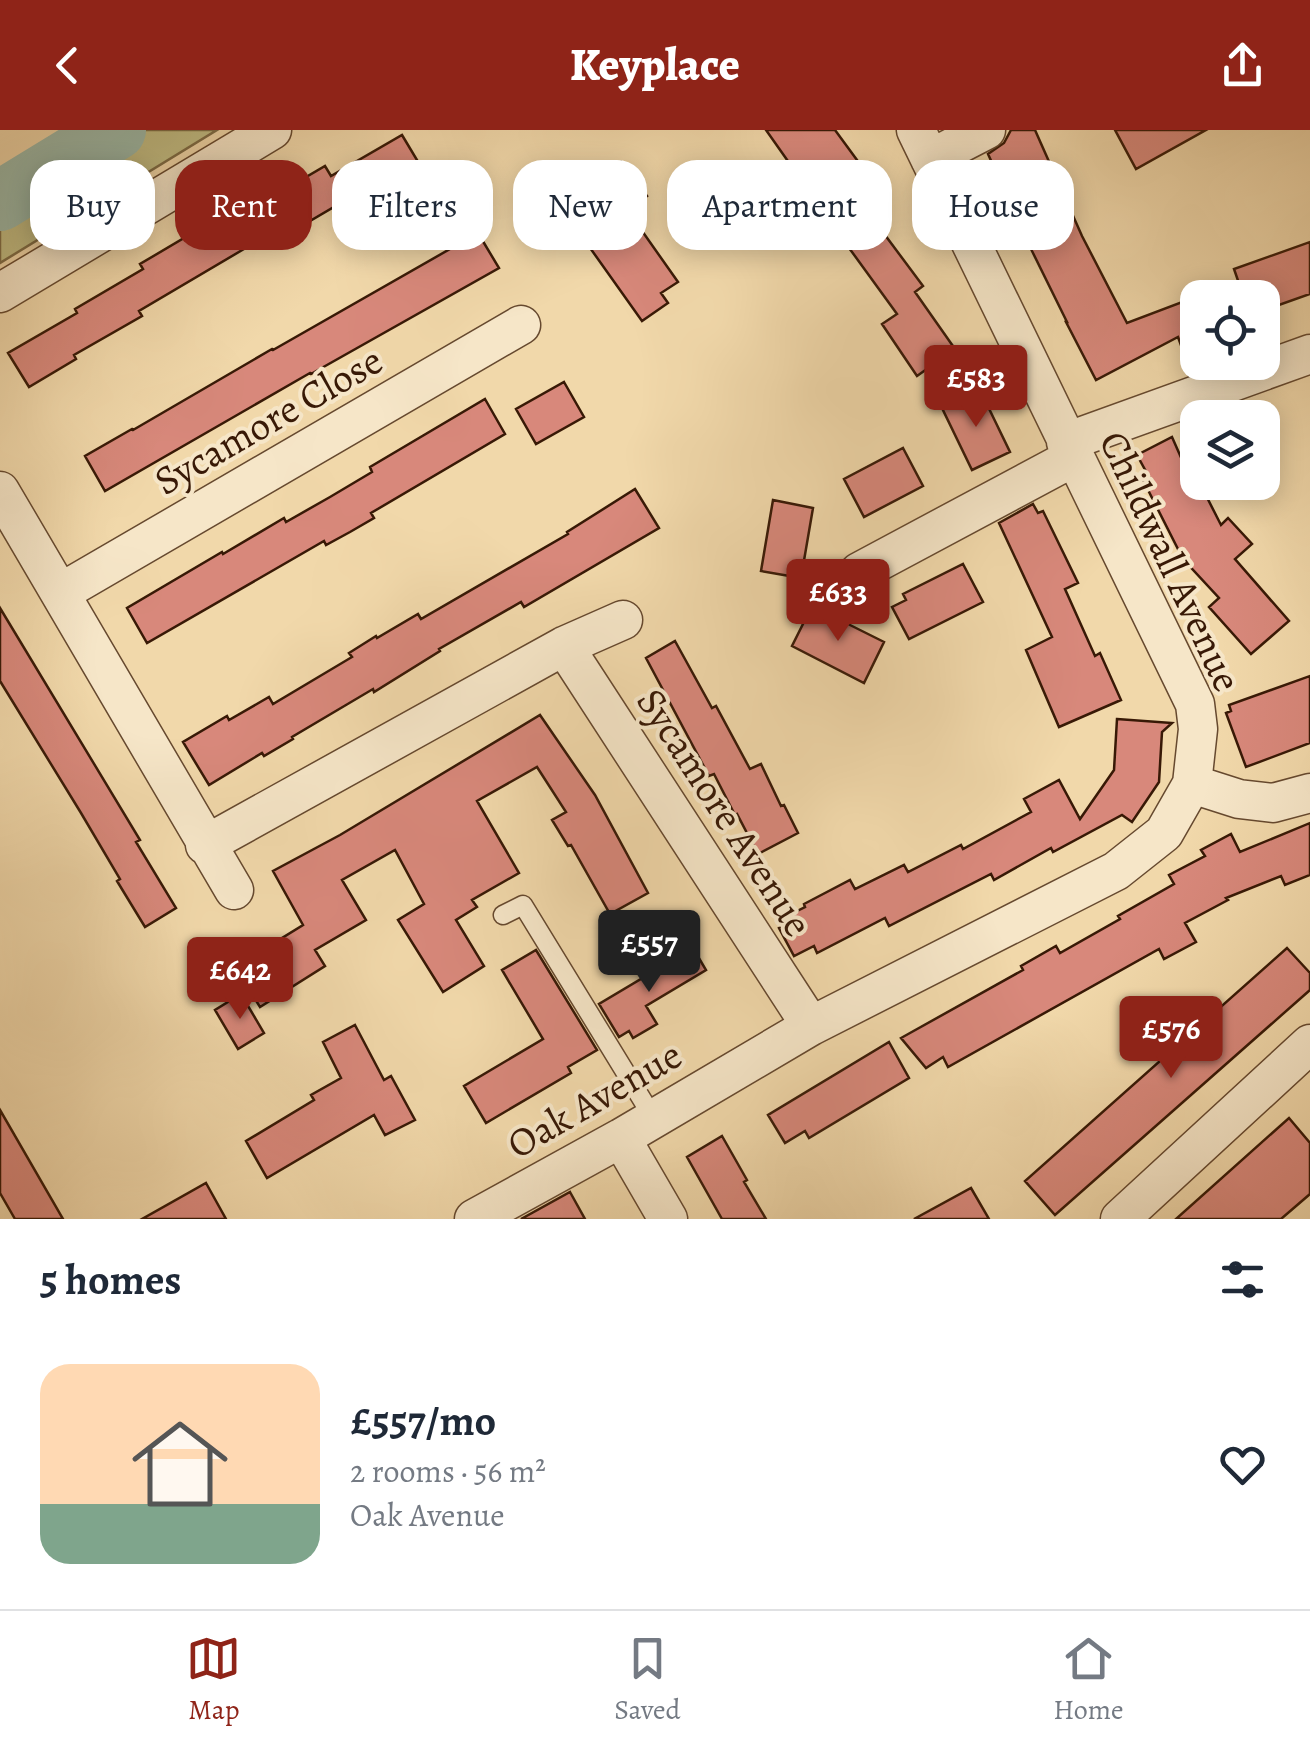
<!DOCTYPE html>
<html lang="en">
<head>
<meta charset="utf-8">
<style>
	body { margin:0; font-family:Alegreya,serif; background:#f6f6f7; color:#1f2937; height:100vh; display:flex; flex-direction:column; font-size:38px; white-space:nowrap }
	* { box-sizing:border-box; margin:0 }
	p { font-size:32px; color:#747a83 }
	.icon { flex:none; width:55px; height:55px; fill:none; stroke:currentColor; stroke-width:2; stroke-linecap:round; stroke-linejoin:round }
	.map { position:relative; height:1089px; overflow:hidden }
	.panel { display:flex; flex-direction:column; background:#fff; flex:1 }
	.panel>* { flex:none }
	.banner { position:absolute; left:30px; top:30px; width:1250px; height:90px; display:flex; gap:20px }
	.fabs { position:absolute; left:1180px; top:150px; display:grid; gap:20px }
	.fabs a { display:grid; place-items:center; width:100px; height:100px; border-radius:20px; background:#fff; box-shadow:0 5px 25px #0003; font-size:50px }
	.price { position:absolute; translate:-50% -85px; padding:0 22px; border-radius:10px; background:#8f2418; color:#fff; font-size:32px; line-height:65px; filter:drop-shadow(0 2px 5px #0008) }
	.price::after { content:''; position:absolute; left:50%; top:60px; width:30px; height:22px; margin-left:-15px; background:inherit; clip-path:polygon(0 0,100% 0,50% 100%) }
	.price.selected { background:#222; color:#fff }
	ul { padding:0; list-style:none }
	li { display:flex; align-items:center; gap:30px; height:250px; padding:0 40px }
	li+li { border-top:2px solid #e0e1e3 }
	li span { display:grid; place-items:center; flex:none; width:280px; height:200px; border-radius:30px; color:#555 }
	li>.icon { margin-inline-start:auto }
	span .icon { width:120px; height:120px; fill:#fffc; stroke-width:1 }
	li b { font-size:42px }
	h2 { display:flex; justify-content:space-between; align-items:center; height:120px; padding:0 40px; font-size:42px }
	.tag { padding:0 35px; border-radius:30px; background:#fff; box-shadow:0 5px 25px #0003; font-size:35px; line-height:90px }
	.tag.selected { background:#8f2418; color:#fff }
	header { display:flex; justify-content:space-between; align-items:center; height:130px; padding:0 40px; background:#8f2418; color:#fff; font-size:45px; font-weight:800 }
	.dock { display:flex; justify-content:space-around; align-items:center; height:140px; border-top:2px solid #e0e1e3; background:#fff; font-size:28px; color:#747a83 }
	.dock a { display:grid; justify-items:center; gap:5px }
	.dock .selected { color:#8f2418 }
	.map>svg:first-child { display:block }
	.green { fill:#c0bd85; stroke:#7c6b46; stroke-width:2.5 }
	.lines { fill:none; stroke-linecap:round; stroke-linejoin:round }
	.river { stroke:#9bbaaa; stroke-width:60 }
	.building { fill:#d8887b; stroke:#381906; stroke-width:2.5 }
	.lane-casing { stroke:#66492f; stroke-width:21 }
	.street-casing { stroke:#66492f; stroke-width:41 }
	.lane { stroke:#f6e6c8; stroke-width:18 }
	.street { stroke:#f6e6c8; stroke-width:38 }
	.labels { text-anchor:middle; stroke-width:8; stroke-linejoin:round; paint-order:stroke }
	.street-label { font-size:40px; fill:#381906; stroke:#f6e6c8 }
</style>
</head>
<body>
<header><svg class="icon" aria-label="back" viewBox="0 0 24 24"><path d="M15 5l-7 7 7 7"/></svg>Keyplace<svg class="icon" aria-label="share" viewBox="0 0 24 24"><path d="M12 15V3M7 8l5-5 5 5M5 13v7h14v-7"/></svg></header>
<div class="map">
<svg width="1310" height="1089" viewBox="0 0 1310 1089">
	<rect width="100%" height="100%" fill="#f1d8aa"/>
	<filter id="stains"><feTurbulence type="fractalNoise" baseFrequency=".002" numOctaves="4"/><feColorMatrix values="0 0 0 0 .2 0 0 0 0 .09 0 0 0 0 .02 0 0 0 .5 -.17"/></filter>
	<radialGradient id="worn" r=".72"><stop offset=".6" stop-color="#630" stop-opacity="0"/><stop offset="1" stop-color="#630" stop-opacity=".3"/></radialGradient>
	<path class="green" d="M116,0H217L0,133V71Z"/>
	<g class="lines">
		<path class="river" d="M0,71L116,0"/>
	</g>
	<path class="building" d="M766,0H835L868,45L850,58L923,156L915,162L955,219L917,246L882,194L897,184L852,122L820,80L801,93L776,59L797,44Z
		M1011,0H1035L1082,106L1127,193L1198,166V241L1191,243L1178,207L1096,250L1066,192H1067L1032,121L988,24L1004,13Z
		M1115,0H1206L1136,39Z
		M402,5L423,40L375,68L368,57L298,98L293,90L139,181L142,186L74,225L76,229L29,257L8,223L77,183L75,179L143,139L140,134L255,66L260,74L325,36L331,46Z
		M621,32L647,66L628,81L678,152L661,163L668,173L642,191L561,77Z
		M478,103L499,138L311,244L310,243L105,361L85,326L132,299L133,300L272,219L273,220Z
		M1310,112V164L1262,181V168H1244L1234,139Z
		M564,252L584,287L536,314L516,279Z
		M980,260L1010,322L972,340L942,278Z
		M485,269L505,304L371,383L374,388L350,402L326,415L324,411L147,513L127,478L222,422L223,424L284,388L286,392L330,367L372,342L370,337Z
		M1172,307L1183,332H1189L1221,395L1228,388L1252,414L1235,429L1289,491L1251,524L1209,477L1219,468L1183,429L1143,350L1149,347L1137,325Z
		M903,318L923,356L864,387L844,349Z
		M635,359L659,398L524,477L521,472L439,519L440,521L374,562L373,559L292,607L293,609L264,626L262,623L209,655L183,612L227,586L229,590L269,567L273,574L352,527L349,523L376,506L377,508L418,484L421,489L568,404L567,402Z
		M773,370L813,378L801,448L761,441Z
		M1033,374L1038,383L1043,381L1078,453L1065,459L1095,526L1100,523L1121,570L1059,597L1026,520L1052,507L999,393Z
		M963,434L983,472L909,509L892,477L906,470L903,464Z
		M812,476L884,512L864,553L792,516Z
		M0,478L140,710L136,712L176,778L145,797L117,751L120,749L81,683L0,551Z
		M675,511L712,578L716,576L750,639L761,634L781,676L784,675L798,703L758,724L737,684L735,685L714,644L709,646L646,528Z
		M1310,546V613L1246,637L1226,583L1231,581L1229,575Z
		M540,585L595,665L648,763L610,784L571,715L568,716L552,690L566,682L537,637L477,671L519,743L472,770L477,777L456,790L484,836L443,862L398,790L424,774L395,720L342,750L366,790L315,820L325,836L260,877L235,837L303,795L273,741L340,705Z
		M1117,589L1172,593L1162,602L1159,652L1132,692L1122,685L1053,722L1051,718L994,750L991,744L889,796L885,788L817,823L814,816L794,826L779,798L794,791L791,784L805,777L804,774L850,750L855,759L904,735L908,742L961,715L963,719L1031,682L1024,669L1059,650L1080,689L1114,640Z
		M1310,693V745L1285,755L1281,746L1226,768L1228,770L1185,793L1196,812L1164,829L1159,819L948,937L943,927L926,938L901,908L1023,840L1021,836L1056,816L1060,823L1120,789L1118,786L1174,754L1169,745L1205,726L1201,720L1231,704L1240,722Z
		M693,818L706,840L646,876L657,894L633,908L629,901L619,907L599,874Z
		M1287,818L1310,843V860L1055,1085L1025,1051Z
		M536,820L597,920L568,937L571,943L486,993L464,956L543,909L502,840Z
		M241,864L264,903L238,919L215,880Z
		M355,895L384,950L391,946L415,990L385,1005L374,985L267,1048L246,1011L314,970L311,965L341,948L323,912Z
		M889,912L909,948L809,1008L805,1001L785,1013L768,985Z
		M0,980L63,1089H15L0,1063Z
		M1289,988L1310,1013V1064L1281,1089H1176Z
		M722,1006L747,1050L744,1052L766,1089H722L687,1027Z
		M206,1053L226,1089H142Z
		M971,1058L989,1089H914Z
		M570,1062L585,1089H521Z"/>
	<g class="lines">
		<defs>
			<path id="lane" d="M503,785L523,775L654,989"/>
			<path id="street" d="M930,29L986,0
				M0,163L272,0
				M1066,312L1310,224
				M0,361L234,760
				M859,442L1074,327
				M60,463L521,195
				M564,516L811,896
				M1192,654L1239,669L1273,673L1310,663
				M205,715L564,516L623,490
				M621,1008L668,1089
				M474,1089L621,1008L811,896L1116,741L1164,703L1192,654L1198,599L1195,574L916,0
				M1120,1089L1310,914"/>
		</defs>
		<use href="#lane" class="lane-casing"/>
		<use href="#street" class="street-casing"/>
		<use href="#lane" class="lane"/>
		<use href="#street" class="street"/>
	</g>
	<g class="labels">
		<g class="street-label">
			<text transform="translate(268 290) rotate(-30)" y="14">Sycamore Close</text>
			<text transform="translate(1171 431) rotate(65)" y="14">Childwall Avenue</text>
			<text transform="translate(725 682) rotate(57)" y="14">Sycamore Avenue</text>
			<text transform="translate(594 969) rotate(-30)" y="14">Oak Avenue</text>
		</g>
	</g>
	<rect width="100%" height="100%" filter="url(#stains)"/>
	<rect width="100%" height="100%" fill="url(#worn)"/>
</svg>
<div class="fabs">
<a><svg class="icon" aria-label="locate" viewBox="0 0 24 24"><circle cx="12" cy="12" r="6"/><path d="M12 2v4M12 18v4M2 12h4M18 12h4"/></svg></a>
<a><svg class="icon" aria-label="layers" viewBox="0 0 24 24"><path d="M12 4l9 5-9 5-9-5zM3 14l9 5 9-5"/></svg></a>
</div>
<b class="price" style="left:976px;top:300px">£583</b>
<b class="price" style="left:838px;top:514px">£633</b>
<b class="price selected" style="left:649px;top:865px">£557</b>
<b class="price" style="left:240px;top:892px">£642</b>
<b class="price" style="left:1171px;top:951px">£576</b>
<div class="banner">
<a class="tag">Buy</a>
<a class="tag selected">Rent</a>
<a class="tag">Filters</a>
<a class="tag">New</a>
<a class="tag">Apartment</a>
<a class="tag">House</a>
</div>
</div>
<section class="panel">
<h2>5 homes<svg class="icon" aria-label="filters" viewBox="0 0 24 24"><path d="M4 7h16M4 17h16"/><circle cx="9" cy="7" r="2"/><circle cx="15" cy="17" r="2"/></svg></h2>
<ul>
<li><span style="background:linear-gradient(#ffd9b3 70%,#7fa58c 0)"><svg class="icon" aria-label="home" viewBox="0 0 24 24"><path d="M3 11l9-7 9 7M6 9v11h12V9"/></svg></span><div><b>£557/mo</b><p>2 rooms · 56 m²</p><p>Oak Avenue</p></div><svg class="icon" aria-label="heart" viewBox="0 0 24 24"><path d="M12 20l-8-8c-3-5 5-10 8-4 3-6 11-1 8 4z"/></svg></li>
</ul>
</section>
<nav class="dock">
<a class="selected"><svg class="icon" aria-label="map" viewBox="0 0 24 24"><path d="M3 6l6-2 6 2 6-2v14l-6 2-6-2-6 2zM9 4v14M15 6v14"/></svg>Map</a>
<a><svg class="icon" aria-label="saved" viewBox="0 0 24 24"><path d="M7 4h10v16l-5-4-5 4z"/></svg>Saved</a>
<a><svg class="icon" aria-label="home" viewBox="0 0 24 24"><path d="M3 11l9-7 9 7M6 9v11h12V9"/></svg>Home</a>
</nav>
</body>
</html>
